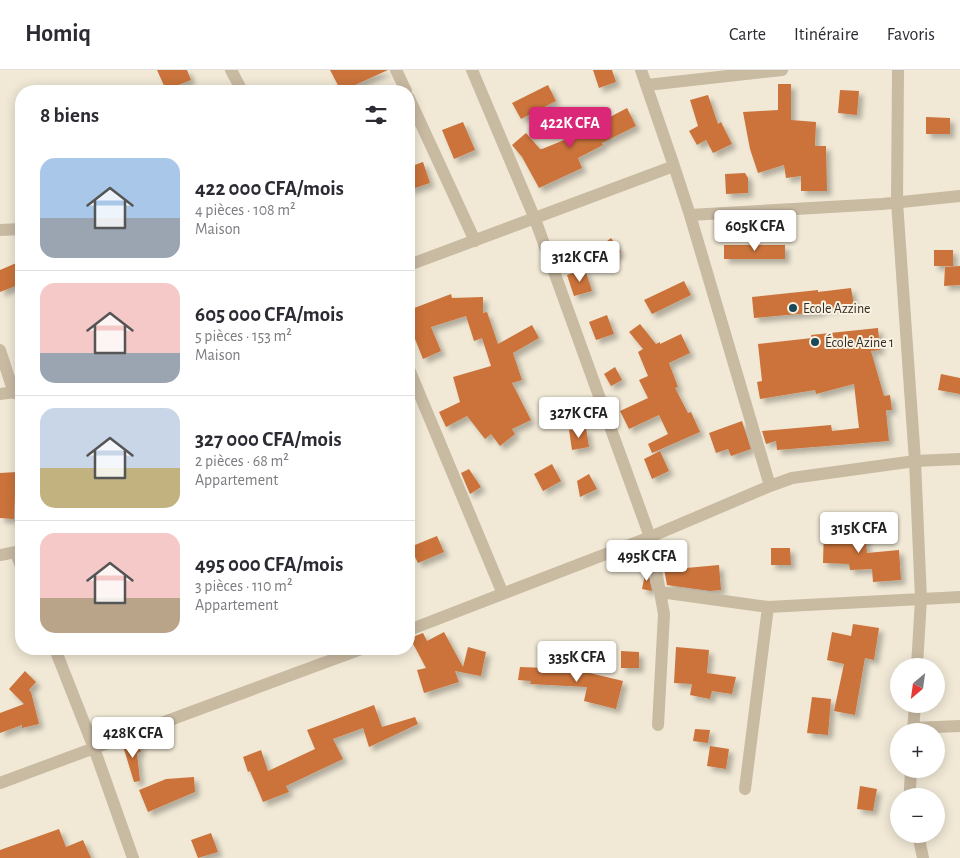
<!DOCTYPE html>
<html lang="fr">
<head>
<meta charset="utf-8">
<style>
	body { margin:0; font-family:"Alegreya Sans",sans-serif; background:#f2f2f3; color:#2b2b33; height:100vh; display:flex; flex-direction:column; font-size:19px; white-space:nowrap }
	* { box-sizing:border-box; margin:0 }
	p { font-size:16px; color:#7c7c81 }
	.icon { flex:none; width:28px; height:28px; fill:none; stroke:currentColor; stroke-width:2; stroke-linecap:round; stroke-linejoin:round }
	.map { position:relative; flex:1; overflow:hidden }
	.sheet { position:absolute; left:15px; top:15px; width:400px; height:570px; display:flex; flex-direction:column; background:#fff; border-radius:20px; box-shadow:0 2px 12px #0003 }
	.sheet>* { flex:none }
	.needle { width:32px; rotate:209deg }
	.fabs { position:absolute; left:890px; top:588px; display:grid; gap:10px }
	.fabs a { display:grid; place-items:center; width:55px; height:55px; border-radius:50%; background:#fff; box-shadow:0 2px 12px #0003; font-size:25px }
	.price { position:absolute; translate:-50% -42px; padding:0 11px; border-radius:5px; background:#fff; color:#222; font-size:16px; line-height:32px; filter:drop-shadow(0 1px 2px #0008) }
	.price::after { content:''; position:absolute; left:50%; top:30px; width:15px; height:11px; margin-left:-8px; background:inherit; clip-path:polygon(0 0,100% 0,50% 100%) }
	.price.on { background:#db2777; color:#fff }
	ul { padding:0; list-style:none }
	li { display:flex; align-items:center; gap:15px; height:125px; padding:0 25px }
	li+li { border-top:1px solid #e1e1e2 }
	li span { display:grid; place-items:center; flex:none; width:140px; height:100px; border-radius:15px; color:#555 }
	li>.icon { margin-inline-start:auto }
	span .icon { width:60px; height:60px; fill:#fffc; stroke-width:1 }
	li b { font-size:21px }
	h2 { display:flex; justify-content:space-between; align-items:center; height:60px; padding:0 25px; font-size:21px }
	header { display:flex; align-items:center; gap:30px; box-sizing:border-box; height:70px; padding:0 25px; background:#fff; border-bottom:1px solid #e1e1e2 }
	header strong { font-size:24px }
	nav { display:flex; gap:28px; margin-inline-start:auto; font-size:18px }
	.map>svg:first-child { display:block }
	.building { fill:#cb733b; filter:url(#shadow) }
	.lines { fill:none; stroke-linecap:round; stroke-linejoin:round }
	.minor { stroke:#c9baa2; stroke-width:12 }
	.poi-dot { fill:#194956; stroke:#f9f2e2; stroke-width:2 }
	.labels { text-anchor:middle; stroke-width:4; stroke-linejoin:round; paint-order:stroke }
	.poi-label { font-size:14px; fill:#342c25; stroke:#f9f2e2; text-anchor:start }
</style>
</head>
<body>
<header>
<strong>Homiq</strong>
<nav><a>Carte</a><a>Itinéraire</a><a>Favoris</a></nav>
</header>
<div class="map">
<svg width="960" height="788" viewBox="0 0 960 788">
	<defs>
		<filter id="shadow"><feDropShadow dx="4.5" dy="4.5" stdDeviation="2.5" flood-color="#0004"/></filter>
	</defs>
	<rect width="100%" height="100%" fill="#f1e9d6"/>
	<path class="building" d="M157,0H187L191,10L166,20Z
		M330,0H388L355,15L357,21H341Z
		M593,0H612L616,12L599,18Z
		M778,14H791V50L816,52L815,76H826L827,121H801V106L786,108L784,95L758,103L750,79L743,42L778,40Z
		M548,15L556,31L521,49L512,33Z
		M840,20L859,21L857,45L838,43Z
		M708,25L718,54L721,52L732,74L713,83L706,70L697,75L689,61L698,56L690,30Z
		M627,38L636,56L602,73L603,75L578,88L582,98L539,118L522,87L512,75L526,63L540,79H542L574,66Z
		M926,47L950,48V64H926Z
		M463,52L475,80L454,89L442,60Z
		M423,92L430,113L409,120V97Z
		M745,103L748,108V123L726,124L725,104Z
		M611,168L621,182L609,191L598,178Z
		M724,175H785V189H724Z
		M934,180H953V196H934Z
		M21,191V214L0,222V200Z
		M960,196V215L944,216L945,197Z
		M585,199L592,221L574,226L567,205Z
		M684,211L691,225L652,244L644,230Z
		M851,218L854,235L820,240V242L754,248L752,227L818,220V222Z
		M451,224L452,228L483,227V243L487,242L498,274L532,255L539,268L513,283L522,310L512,313L531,350L512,359L515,364L500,376L491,364L485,369L467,346L446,357L439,342L460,332L453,307L491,296L482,268L474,271L466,246L431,257L441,281L423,289L413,264L409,266V240Z
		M607,245L614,264L596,270L589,252Z
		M640,254L656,274L660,272V274L681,264L690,283L669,293L678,317L675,318L688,343L691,342L700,362L652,383L648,374L668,364L659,345L629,359L620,341L648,328L639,310L648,306L638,282L643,279L629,262Z
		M878,258L880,280L871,281L884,326L890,325L892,340H886L889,371L777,380L776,371L766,374L762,361L831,355L832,361L859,358L854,314L816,324L815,320L760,329L757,312L762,311L758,274L812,268L811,265Z
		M615,297L622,310L611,316L604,304Z
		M941,304L960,308V324L938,320Z
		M742,351L751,379L731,386L728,379L716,383L709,363Z
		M586,358L589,377L572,380L569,360Z
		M660,381L669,401L652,409L644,389Z
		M552,394L561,411L543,421L534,404Z
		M469,399L481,417L470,424L461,403Z
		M17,402L18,422H15L14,449L0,448V403Z
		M589,404L597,419L580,427L577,411Z
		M824,456L847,457V461L865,460L867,483L899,480L901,510L873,512L872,499L850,500L849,494L823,493Z
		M437,466L444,482L418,493L410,477Z
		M771,478H790L791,495H771Z
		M663,493L675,495V499L719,495L721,520L710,521L667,515Z
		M647,495L652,521L642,519Z
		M853,554L879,558L874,590L865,588L855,645L834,641L844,594L827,590L832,562L851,566Z
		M444,562L463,597L468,577L486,582L481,606L455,601L459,612L424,623L417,600L426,598L410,568L423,563L427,571Z
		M676,577L709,580L707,603L736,607L732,624L712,621L710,629L690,625L692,614L674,613Z
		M621,581L639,582V598H621Z
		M520,597L573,599L623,611L616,639L584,631L587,617L530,614L531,611L518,610Z
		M25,601L36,612L29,620L31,622L39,654L22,658V655L0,663V643L24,634L9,619Z
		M812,627L831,629L828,665L807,663Z
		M374,635L382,657L415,647L418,654L369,677L363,658L333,669L343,689L286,716L289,722L263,732L250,701L248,702L243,687L261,680L268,701L315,679L307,660Z
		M695,659L710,660L708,673L693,671Z
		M138,671L141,682L137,683L140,711L134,712L123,676Z
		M710,676L729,679L726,699L707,696Z
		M194,707L195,722L148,742L139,720L166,709Z
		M860,716L877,719L873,741L857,739Z
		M59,759L66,777L83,770L91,788H0V780Z
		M211,763L218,782L198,788L191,770Z"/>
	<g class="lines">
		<path class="minor" d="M231,0L242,21
			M396,0L406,21
			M472,0L535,149L650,467L664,544L658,655
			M898,0L897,132L915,391L921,529L917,596
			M647,15L782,0
			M409,28L475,171
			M674,96L690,145L882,134L960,126
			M690,145L770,416
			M0,160L21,159
			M409,195L674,96L641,0
			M0,280L14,323
			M409,299L503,524
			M0,324L21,321
			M16,483L21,496
			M0,485L21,481
			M660,522L768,537L960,527
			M409,560L650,467L770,416L792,408L915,391L960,389
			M55,579L94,678L133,788
			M913,658L960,656
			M913,661L915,634
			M911,699L910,719L911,726
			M0,713L361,579
			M745,719L768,537
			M918,764L923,788"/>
	</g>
	<g class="poi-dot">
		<circle cx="793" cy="238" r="5"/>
		<circle cx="815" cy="272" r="5"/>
	</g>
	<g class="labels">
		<g class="poi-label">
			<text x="803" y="243">Ecole Azzine</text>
			<text x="825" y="277">École Azine 1</text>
		</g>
	</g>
</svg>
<div class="fabs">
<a><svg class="needle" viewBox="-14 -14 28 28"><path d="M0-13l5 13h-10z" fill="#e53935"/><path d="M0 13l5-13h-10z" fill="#7c7c81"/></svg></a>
<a>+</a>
<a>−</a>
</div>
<b class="price on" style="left:570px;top:79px">422K CFA</b>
<b class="price" style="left:755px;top:182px">605K CFA</b>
<b class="price" style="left:580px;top:213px">312K CFA</b>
<b class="price" style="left:579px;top:369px">327K CFA</b>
<b class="price" style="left:859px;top:484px">315K CFA</b>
<b class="price" style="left:647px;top:512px">495K CFA</b>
<b class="price" style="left:577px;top:613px">335K CFA</b>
<b class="price" style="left:133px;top:689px">428K CFA</b>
<section class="sheet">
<h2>8 biens<svg class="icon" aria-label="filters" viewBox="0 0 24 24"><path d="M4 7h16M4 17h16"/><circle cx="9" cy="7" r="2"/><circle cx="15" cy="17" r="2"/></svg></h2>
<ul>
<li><span style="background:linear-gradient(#a9c7e8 60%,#9aa5b1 0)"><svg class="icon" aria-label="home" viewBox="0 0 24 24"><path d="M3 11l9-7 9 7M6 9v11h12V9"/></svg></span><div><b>422 000 CFA/mois</b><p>4 pièces · 108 m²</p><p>Maison</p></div></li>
<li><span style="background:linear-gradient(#f6c9c9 70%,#9aa5b1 0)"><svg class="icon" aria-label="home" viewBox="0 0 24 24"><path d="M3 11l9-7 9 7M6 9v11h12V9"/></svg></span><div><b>605 000 CFA/mois</b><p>5 pièces · 153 m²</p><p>Maison</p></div></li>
<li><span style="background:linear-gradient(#c9d6e8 60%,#c2b280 0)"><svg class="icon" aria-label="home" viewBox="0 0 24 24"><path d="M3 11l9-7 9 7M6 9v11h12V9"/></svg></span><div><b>327 000 CFA/mois</b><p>2 pièces · 68 m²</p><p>Appartement</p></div></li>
<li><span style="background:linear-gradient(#f6c9c9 65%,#b9a48a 0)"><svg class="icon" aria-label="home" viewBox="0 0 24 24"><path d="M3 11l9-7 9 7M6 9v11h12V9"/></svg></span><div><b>495 000 CFA/mois</b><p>3 pièces · 110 m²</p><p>Appartement</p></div></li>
</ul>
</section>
</div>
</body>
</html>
